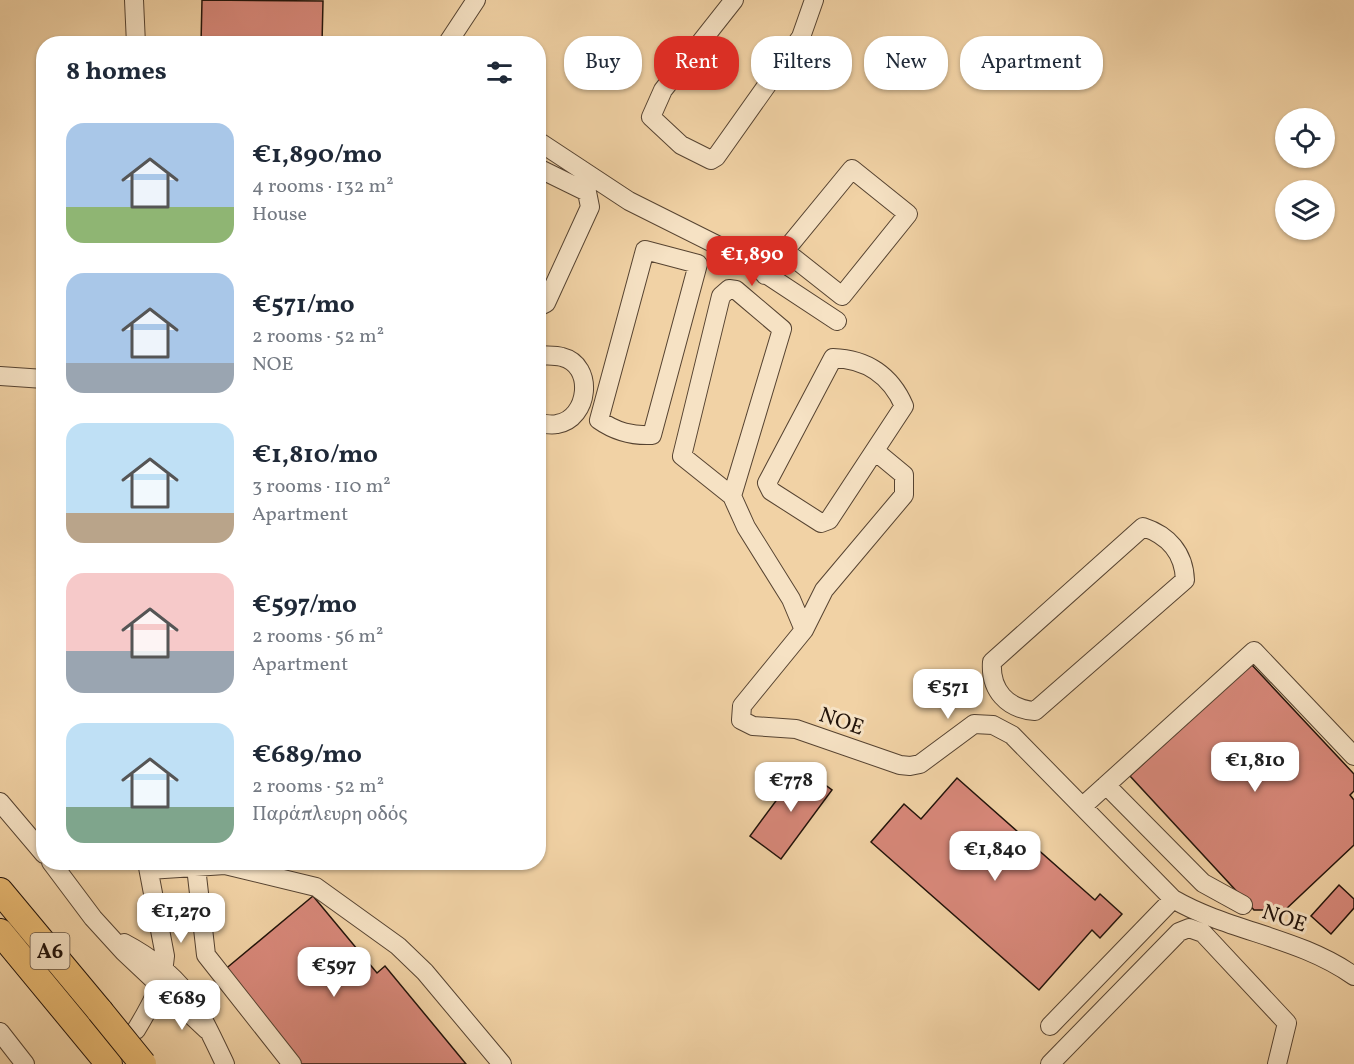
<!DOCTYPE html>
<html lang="en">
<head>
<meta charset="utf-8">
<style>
	body { margin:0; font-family:Vollkorn,serif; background:#f2f2f3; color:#1f2937; height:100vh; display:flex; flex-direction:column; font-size:22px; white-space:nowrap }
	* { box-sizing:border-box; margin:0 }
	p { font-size:20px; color:#747a83 }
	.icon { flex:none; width:33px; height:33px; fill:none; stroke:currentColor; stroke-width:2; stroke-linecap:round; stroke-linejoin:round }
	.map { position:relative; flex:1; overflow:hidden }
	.side { position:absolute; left:36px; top:36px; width:510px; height:834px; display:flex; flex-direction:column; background:#fff; border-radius:24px; box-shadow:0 2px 4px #0004 }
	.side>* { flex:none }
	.top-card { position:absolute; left:564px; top:36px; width:570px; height:54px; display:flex; gap:12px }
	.tools { position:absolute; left:1275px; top:108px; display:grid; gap:12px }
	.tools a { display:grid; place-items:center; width:60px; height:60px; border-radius:50%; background:#fff; box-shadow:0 2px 4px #0004; font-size:30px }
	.price { position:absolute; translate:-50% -51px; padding:0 14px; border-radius:12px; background:#fff; color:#222; font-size:20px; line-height:39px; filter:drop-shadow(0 2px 3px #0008) }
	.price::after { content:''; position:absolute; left:50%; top:36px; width:18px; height:14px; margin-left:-9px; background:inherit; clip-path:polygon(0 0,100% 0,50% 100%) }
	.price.on { background:#d93025; color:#fff }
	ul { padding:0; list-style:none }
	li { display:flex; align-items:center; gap:18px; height:150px; padding:0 30px }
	li span { display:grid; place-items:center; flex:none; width:168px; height:120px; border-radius:18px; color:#555 }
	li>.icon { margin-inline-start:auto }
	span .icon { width:72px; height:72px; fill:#fffc; stroke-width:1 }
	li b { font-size:26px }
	h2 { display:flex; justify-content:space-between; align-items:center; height:72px; padding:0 30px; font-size:26px }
	.pill { padding:0 21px; border-radius:24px; background:#fff; box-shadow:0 2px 4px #0004; font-size:21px; line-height:54px }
	.pill.on { background:#d93025; color:#fff }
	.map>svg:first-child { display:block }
	.building { fill:#d8887a; stroke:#22130a; stroke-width:1.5 }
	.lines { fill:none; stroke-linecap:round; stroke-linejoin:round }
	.minor-casing { stroke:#564331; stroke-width:20 }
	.highway-casing { stroke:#22130a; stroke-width:28 }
	.minor { stroke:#f6e2c4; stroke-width:18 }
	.highway { stroke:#e8b972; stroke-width:26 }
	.highway-bridge-casing { stroke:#22130a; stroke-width:28; stroke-linecap:butt }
	.highway-bridge { stroke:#e8b972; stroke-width:26 }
	.labels { text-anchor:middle; stroke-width:6; stroke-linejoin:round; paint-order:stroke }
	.shield { fill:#f6e2c4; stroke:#625142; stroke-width:1.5 }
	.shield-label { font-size:21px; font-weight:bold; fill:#22130a }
	.street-label { font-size:22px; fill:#22130a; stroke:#f6e2c4 }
</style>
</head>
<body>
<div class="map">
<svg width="1354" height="1064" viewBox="0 0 1354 1064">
	<rect width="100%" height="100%" fill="#f1d2a5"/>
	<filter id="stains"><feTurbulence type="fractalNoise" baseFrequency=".00333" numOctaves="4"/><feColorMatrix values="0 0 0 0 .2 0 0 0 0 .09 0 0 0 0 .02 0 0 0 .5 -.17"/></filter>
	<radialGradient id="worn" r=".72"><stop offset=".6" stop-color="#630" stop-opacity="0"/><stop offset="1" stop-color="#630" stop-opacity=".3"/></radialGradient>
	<path class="building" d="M202,0L323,1L322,44H201Z
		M1251,664L1354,774V791L1350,795L1354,800V845L1285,910H1254L1130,776Z
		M801,767L832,790L781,859L750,836Z
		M957,778L1095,900L1100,894L1122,914L1100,938L1092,930L1039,990L871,842L904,804L921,819Z
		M1339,885L1354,899V908L1331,934L1311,916Z
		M313,896L377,973L385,966L466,1064H301L223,971Z"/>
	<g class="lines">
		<defs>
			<path id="minor" d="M134,0L136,44
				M734,0L663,90L651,117L681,145L711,160L716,157L801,37L814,0
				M447,44L476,0
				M538,141L629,201L737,255L837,321
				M538,168L587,192L590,207L546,303L538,307
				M645,250L698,264L652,435C632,436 616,432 599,420Z
				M765,275L852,169L908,214L842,296L785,251
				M538,355C546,356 555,355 562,357C595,365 589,419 557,424C552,425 544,424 538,423
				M833,358C867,359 891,376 904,406L829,520L821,523L771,491L767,483Z
				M0,376L44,379
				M875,451L904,475V495L824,590L804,630L742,706L741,720L753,726L796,729L900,765L910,766L920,764L974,724L993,725L1012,735L1173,899C1230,932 1299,937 1354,976
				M732,496L682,456L721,296L729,289L736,290L782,329L732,496L746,527L791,599L804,630
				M1143,527C1168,535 1184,553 1185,580L1035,711C1007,709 990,690 992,662Z
				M1106,785L1203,883L1243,905
				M0,802L44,854
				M1083,806L1254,651L1354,756
				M51,862L93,918L124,952L207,1030
				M196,867L206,955L292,1064
				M149,870L225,865L316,887L398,946L425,972L502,1064
				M124,943C184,975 197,1005 225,1064
				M1050,1026L1173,899
				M136,1030C150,1007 163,984 165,956L147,862
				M0,1032L25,1064
				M1050,1064L1179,932L1189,928L1203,933L1287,1023L1277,1064"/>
			<path id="highway" d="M0,891L100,1011
				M0,932L109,1064"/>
		</defs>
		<use href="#minor" class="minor-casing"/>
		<use href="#highway" class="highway-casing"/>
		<use href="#minor" class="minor"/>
		<use href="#highway" class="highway"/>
		<defs>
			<path id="highway-bridge" d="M100,1011L143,1064"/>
		</defs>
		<use href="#highway-bridge" class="highway-bridge-casing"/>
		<use href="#highway-bridge" class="highway-bridge"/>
	</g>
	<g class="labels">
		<rect class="shield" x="30.5" y="933" width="39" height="36" rx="4.5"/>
		<g class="shield-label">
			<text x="50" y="958">Α6</text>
		</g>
		<g class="street-label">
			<text transform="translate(842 720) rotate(19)" y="8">NOE</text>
			<text transform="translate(1285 917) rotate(19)" y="8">NOE</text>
		</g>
	</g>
	<rect width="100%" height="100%" filter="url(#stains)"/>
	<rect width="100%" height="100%" fill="url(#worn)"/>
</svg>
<div class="tools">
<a><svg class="icon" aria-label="locate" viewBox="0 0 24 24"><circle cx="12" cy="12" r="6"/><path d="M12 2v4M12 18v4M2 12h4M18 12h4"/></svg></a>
<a><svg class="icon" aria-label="layers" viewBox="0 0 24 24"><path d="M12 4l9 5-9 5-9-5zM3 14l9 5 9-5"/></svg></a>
</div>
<b class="price on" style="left:752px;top:287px">€1,890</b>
<b class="price" style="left:948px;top:720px">€571</b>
<b class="price" style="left:1255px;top:793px">€1,810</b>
<b class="price" style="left:791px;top:813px">€778</b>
<b class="price" style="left:995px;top:882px">€1,840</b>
<b class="price" style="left:181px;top:944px">€1,270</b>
<b class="price" style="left:334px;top:998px">€597</b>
<b class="price" style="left:182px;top:1031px">€689</b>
<div class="top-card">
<a class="pill">Buy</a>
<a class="pill on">Rent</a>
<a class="pill">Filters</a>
<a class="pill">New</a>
<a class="pill">Apartment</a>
</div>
<section class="side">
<h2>8 homes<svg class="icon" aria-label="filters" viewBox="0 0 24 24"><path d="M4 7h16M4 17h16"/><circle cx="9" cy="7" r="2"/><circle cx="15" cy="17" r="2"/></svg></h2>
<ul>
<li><span style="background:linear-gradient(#a9c7e8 70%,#8fb573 0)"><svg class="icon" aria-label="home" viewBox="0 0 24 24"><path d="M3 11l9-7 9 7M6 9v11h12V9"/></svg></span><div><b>€1,890/mo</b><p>4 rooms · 132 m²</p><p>House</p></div></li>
<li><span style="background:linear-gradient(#a9c7e8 75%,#9aa5b1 0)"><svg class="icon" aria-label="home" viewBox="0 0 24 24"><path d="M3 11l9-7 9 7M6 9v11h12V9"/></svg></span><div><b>€571/mo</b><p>2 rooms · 52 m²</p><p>NOE</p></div></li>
<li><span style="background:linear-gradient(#bfe0f5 75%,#b9a48a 0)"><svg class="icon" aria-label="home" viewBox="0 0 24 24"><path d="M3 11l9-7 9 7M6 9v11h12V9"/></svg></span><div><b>€1,810/mo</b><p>3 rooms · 110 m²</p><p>Apartment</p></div></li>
<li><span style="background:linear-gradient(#f6c9c9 65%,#9aa5b1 0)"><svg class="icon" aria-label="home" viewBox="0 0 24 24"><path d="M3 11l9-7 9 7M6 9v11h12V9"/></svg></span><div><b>€597/mo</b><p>2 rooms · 56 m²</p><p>Apartment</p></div></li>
<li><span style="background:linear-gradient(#bfe0f5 70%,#7fa58c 0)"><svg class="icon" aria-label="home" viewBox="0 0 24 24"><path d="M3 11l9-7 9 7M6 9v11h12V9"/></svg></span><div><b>€689/mo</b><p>2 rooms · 52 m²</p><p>Παράπλευρη οδός</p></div></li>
</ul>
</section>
</div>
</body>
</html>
